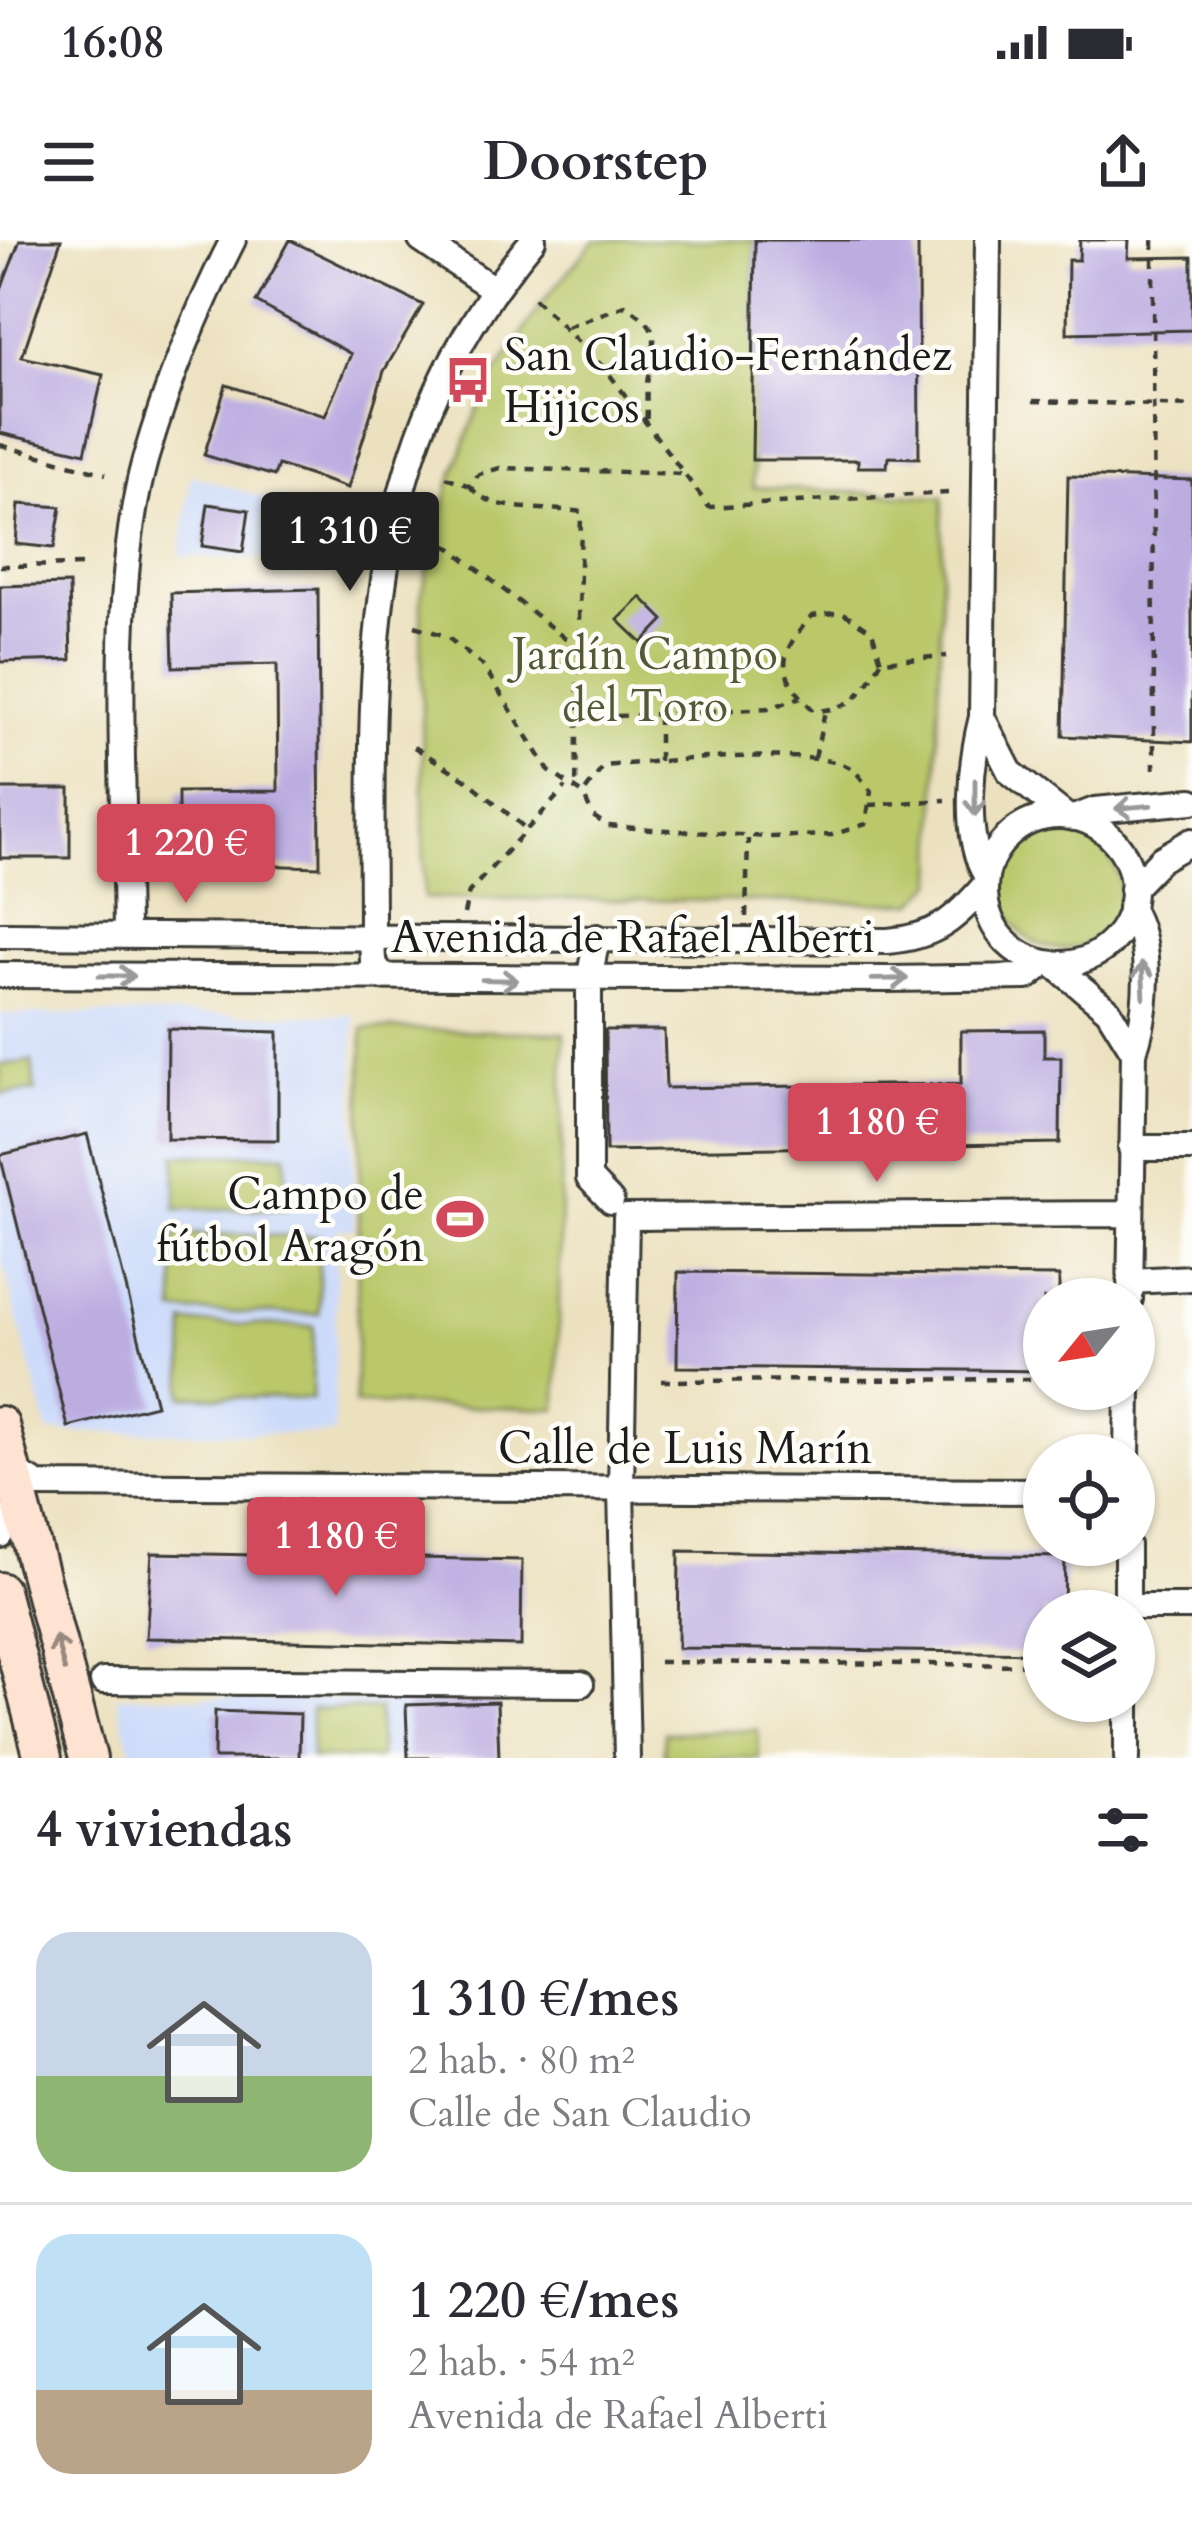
<!DOCTYPE html>
<html lang="es">
<head>
<meta charset="utf-8">
<style>
	body { margin:0; font-family:Cardo,serif; background:#f2f2f3; color:#2b2b33; height:100vh; display:flex; flex-direction:column; font-size:45px; white-space:nowrap }
	* { box-sizing:border-box; margin:0 }
	p { font-size:39px; color:#7c7c81 }
	.icon { flex:none; width:66px; height:66px; fill:none; stroke:currentColor; stroke-width:2; stroke-linecap:round; stroke-linejoin:round }
	.map { position:relative; height:1518px; overflow:hidden }
	.sheet { display:flex; flex-direction:column; background:#fff; flex:1 }
	.sheet>* { flex:none }
	.needle { width:78px; rotate:240deg }
	.buttons { position:absolute; left:1023px; top:1038px; display:grid; gap:24px }
	.buttons a { display:grid; place-items:center; width:132px; height:132px; border-radius:50%; background:#fff; box-shadow:0 3px 9px #0004; font-size:60px }
	.price { position:absolute; translate:-50% -102px; padding:0 27px; border-radius:12px; background:#d1495b; color:#fff; font-size:39px; line-height:78px; filter:drop-shadow(0 3px 6px #0008) }
	.price::after { content:''; position:absolute; left:50%; top:72px; width:36px; height:27px; margin-left:-18px; background:inherit; clip-path:polygon(0 0,100% 0,50% 100%) }
	.price.selected { background:#222; color:#fff }
	ul { padding:0; list-style:none }
	li { display:flex; align-items:center; gap:36px; height:300px; padding:0 36px }
	li+li { border-top:3px solid #e1e1e2 }
	li span { display:grid; place-items:center; flex:none; width:336px; height:240px; border-radius:36px; color:#555 }
	li>.icon { margin-inline-start:auto }
	span .icon { width:144px; height:144px; fill:#fffc; stroke-width:1 }
	li b { font-size:51px }
	h2 { display:flex; justify-content:space-between; align-items:center; height:144px; padding:0 36px; font-size:51px }
	.status { display:flex; justify-content:space-between; align-items:center; height:84px; padding:0 60px; background:#fff; direction:ltr }
	.status svg { height:33px; fill:currentColor }
	header { display:flex; justify-content:space-between; align-items:center; height:156px; padding:0 36px; background:#fff; font-size:54px; font-weight:800 }
	.map>svg:first-child { display:block }
	.built { fill:#cddbfa }
	.green { fill:#bac86a; stroke:#6b7243; stroke-width:3 }
	.building { fill:#bcade1 }
	.lines { fill:none; stroke-linecap:round; stroke-linejoin:round }
	.street-casing { stroke:#3b3a34; stroke-width:30 }
	.secondary-casing { stroke:#3b3a34; stroke-width:42 }
	.path { stroke:#3b3a34; stroke-width:4.5; stroke-dasharray:9 9; stroke-linecap:butt }
	.street { stroke:#fff; stroke-width:24 }
	.secondary { stroke:#fee3d2; stroke-width:36 }
	.oneway { stroke:#999 }
	.oneway2 { stroke:#988980 }
	.labels { text-anchor:middle; stroke-width:9; stroke-linejoin:round; paint-order:stroke }
	.poi-label { font-size:45px; fill:#1c1c1c; stroke:#fdfcf7; text-anchor:start }
	.park-label { font-size:45px; fill:#535837; stroke:#fdfcf7 }
	.street-label { font-size:45px; fill:#1c1c1c; stroke:#fdfcf7 }
</style>
</head>
<body>
<div class="status"><b>16:08</b><svg viewBox="0 0 49 12"><path d="M0 12V9h3v3zM5 12V6h3v6zM10 12V3h3v9zM15 12V0h3v12zM26 1h20v11H26zM47 4h2v5h-2z"/></svg></div>
<header><svg class="icon" aria-label="menu" viewBox="0 0 24 24"><path d="M4 6h16M4 12h16M4 18h16"/></svg>Doorstep<svg class="icon" aria-label="share" viewBox="0 0 24 24"><path d="M12 15V3M7 8l5-5 5 5M5 13v7h14v-7"/></svg></header>
<div class="map">
<svg width="1192" height="1518" viewBox="0 0 1192 1518">
	<rect width="100%" height="100%" fill="#fdfcf7"/>
	<filter id="ink" filterUnits="userSpaceOnUse"><feTurbulence type="fractalNoise" baseFrequency=".00833" numOctaves="2"/><feDisplacementMap in="SourceGraphic" scale="24" xChannelSelector="R" yChannelSelector="G"/><feConvolveMatrix kernelMatrix="1 2 1 2 8 2 1 2 1" color-interpolation-filters="sRGB"/></filter>
	<filter id="wash" filterUnits="userSpaceOnUse"><feTurbulence type="fractalNoise" baseFrequency=".004" numOctaves="4" result="noise"/><feDisplacementMap in="SourceGraphic" scale="48" xChannelSelector="R" yChannelSelector="G"/><feGaussianBlur stdDeviation="2.7" result="paint"/><feColorMatrix in="noise" values="0 0 0 0 0 0 0 0 0 0 0 0 0 0 0 0 0 1.4 0 .05"/><feComposite in="paint" operator="in"/></filter>
	<g filter="url(#wash)">
		<rect width="100%" height="100%" fill="#ece1bf"/>
		<path class="built" d="M191,235L314,274L306,319L180,317Z
			M0,774L354,775V989H337L334,1194L48,1192L0,1014Z
			M116,1456L497,1462L499,1518H133Z"/>
		<path class="green" d="M595,0H755L753,247L943,257L935,643L914,663L424,658L421,357L449,246L485,150L541,64Z
			M1004 651a58 58 0 1 1 116 0a58 58 0 1 1-116 0Z
			M363,788L564,793L557,1169L355,1164Z
			M32,821L35,851L0,854V825Z
			M286,914V969H176V915Z
			M175,994L319,996V1074L175,1072Z
			M185,1083L314,1086L312,1159L183,1156Z
			M311,1469H379V1518H311Z
			M758,1490L759,1518H664V1493Z"/>
		<g id="blocks">
			<path class="building" d="M20,0H61L22,117L103,135L85,213L0,193V52Z
				M290,0L423,65L384,131L348,248L278,225L274,236L204,215L226,145L325,176L351,114L256,62Z
				M755,0H918L919,218L888,217L887,227H858V220H752Z
				M1080,0H1129L1128,18L1192,17V90L1067,93L1068,20H1079Z
				M1068,236L1192,240V502L1063,496Z
				M19,264L61,267L54,308L16,304Z
				M208,264L249,270L243,312L202,306Z
				M69,344L71,420L0,422V346Z
				M318,349L320,627L178,623V552L278,551L277,424L173,427L171,353Z
				M641,357L664,380L642,403L618,380Z
				M0,549H70V618H0Z
				M168,789L278,792V900L167,899Z
				M605,790H664L666,848L961,844V791L1044,790V817H1061L1060,903L606,911Z
				M87,894L156,1165L68,1187L0,915Z
				M678,1032L1059,1036V1059H1044V1131L677,1127Z
				M679,1311L1065,1317L1064,1371H1044V1413L678,1408Z
				M152,1313L522,1320L521,1406L146,1398Z
				M497,1462L499,1518H408L406,1465Z
				M215,1471L300,1474L299,1518H214Z"/>
		</g>
	</g>
	<g filter="url(#ink)">
		<use href="#blocks" fill-opacity="0" stroke="#3b3a34" stroke-width="3"/>
		<g class="lines">
			<defs>
				<path id="street" d="M421,0L495,50
					M982,477L1010,532L1067,577
					M985 650a74 74 0 1 1 148 0a74 74 0 1 1-148 0Z
					M1074,578L1095,570L1192,561
					M986,635C962,597 971,520 982,477L988,0
					M1132,649L1161,619L1192,601
					M0,695L888,701C935,697 955,680 985,645
					M126,695C125,554 108,354 145,220C167,144 197,70 233,0
					M597,697L589,741V938L611,961
					M1053,724L1108,770L1134,812
					M0,735L888,739L1027,737L1045,723
					M383,737L373,721L372,699C372,439 353,214 533,0
					M1131,908H1192
					M1130,1041L1192,1038
					M1130,1059L1134,812C1148,773 1153,704 1130,668
					M1127,1215L1128,1149
					M8,1227L38,1245L1044,1251
					M0,1295L21,1258
					M1127,1305V1371
					M1127,1367H1192
					M103,1441L581,1444
					M1127,1461V1518
					M627,1518L621,1249L626,977L1129,974"/>
				<path id="secondary" d="M0,1185L88,1518
					M0,1351L43,1518"/>
			</defs>
			<use href="#street" class="street-casing"/>
			<use href="#secondary" class="secondary-casing"/>
			<path class="path" d="M1153,0L1154,529
				M534,58L607,131L709,267L948,253
				M567,87L625,65C665,90 654,99 648,137C645,152 648,169 646,185
				M1033,161L1192,166
				M0,205L106,234
				M446,237L470,246L479,234L500,228L683,234
				M470,246C490,275 550,266 581,272L576,551
				M428,299L451,308L577,408
				M0,326L90,325
				M415,386L446,396L484,427L549,531L583,554L593,576L608,586L768,597L832,595L866,584L871,551C865,545 859,534 852,529C817,505 651,522 604,526L583,554
				M881,421C864,453 851,470 814,471C777,433 775,417 812,376L842,372L872,391L881,421L947,416
				M659,476V522
				M581,478L770,468L801,457
				M414,507L467,540L525,588
				M815,518L825,471
				M869,565L946,560
				M464,674L469,652L566,547
				M746,677L748,599
				M661,1141L1044,1139
				M659,1422L1044,1425"/>
			<use href="#street" class="street"/>
			<use href="#secondary" class="secondary"/>
		</g>
		<defs><path id="oneway-shaft" d="M-6 0H5M1.5-3L5.5 0L1.5 3" fill="none" stroke-width="1.6" stroke-linecap="round" stroke-linejoin="round" transform="scale(3)"/></defs>
		<g class="oneway">
			<use href="#oneway-shaft" transform="translate(975 558) rotate(90)"/>
			<use href="#oneway-shaft" transform="translate(1133 567) rotate(175)"/>
			<use href="#oneway-shaft" transform="translate(117 736)"/>
			<use href="#oneway-shaft" transform="translate(890 739) rotate(-1)"/>
			<use href="#oneway-shaft" transform="translate(500 740) rotate(1)"/>
			<use href="#oneway-shaft" transform="translate(1143 740) rotate(-93)"/>
		</g>
		<use class="oneway2" href="#oneway-shaft" transform="translate(60 1413) rotate(-105)"/>
	</g>
	<defs>
		<symbol id="bus-bare" viewBox="-9 -9 18 18"><path d="M-5-6H5V4H4V6H2V4H-2V6H-4V4H-5ZM-3.5-4V0h7V-4ZM-3.5 1.2v1.5H-2V1.2ZM2 1.2v1.5H3.5V1.2Z" fill="#d1495b" stroke="#fdfcf7" stroke-width="2.5" paint-order="stroke"/></symbol>
		<symbol id="stadium-bare" viewBox="-9 -9 18 18"><path d="M0-5a6.5 5 0 1 0 0 10a6.5 5 0 1 0 0-10ZM-3.5-1.8h7v3.6h-7Z" fill="#d1495b" stroke="#fdfcf7" stroke-width="2.5" paint-order="stroke"/></symbol>
	</defs>
	<g fill-rule="evenodd">
		<use href="#bus-bare" x="435" y="107" width="66" height="66"/>
		<use href="#stadium-bare" x="427" y="946" width="66" height="66"/>
	</g>
	<g class="labels">
		<g class="poi-label">
			<text x="504" y="130">San Claudio-Fernández<tspan x="504" dy="52">Hijicos</tspan></text>
			<text x="424" y="969" text-anchor="end">Campo de<tspan x="424" dy="52">fútbol Aragón</tspan></text>
		</g>
		<g class="park-label">
			<text x="645" y="429">Jardín Campo<tspan x="645" dy="52">del Toro</tspan></text>
		</g>
		<g class="street-label">
			<text x="633" y="712">Avenida de Rafael Alberti</text>
			<text x="685" y="1223">Calle de Luis Marín</text>
		</g>
	</g>
</svg>
<div class="buttons">
<a><svg class="needle" viewBox="-14 -14 28 28"><path d="M0-13l5 13h-10z" fill="#e53935"/><path d="M0 13l5-13h-10z" fill="#7c7c81"/></svg></a>
<a><svg class="icon" aria-label="locate" viewBox="0 0 24 24"><circle cx="12" cy="12" r="6"/><path d="M12 2v4M12 18v4M2 12h4M18 12h4"/></svg></a>
<a><svg class="icon" aria-label="layers" viewBox="0 0 24 24"><path d="M12 4l9 5-9 5-9-5zM3 14l9 5 9-5"/></svg></a>
</div>
<b class="price selected" style="left:350px;top:354px">1 310 €</b>
<b class="price" style="left:186px;top:666px">1 220 €</b>
<b class="price" style="left:877px;top:945px">1 180 €</b>
<b class="price" style="left:336px;top:1359px">1 180 €</b>
</div>
<section class="sheet">
<h2>4 viviendas<svg class="icon" aria-label="filters" viewBox="0 0 24 24"><path d="M4 7h16M4 17h16"/><circle cx="9" cy="7" r="2"/><circle cx="15" cy="17" r="2"/></svg></h2>
<ul>
<li><span style="background:linear-gradient(#c9d6e8 60%,#8fb573 0)"><svg class="icon" aria-label="home" viewBox="0 0 24 24"><path d="M3 11l9-7 9 7M6 9v11h12V9"/></svg></span><div><b>1 310 €/mes</b><p>2 hab. · 80 m²</p><p>Calle de San Claudio</p></div></li>
<li><span style="background:linear-gradient(#bfe0f5 65%,#b9a48a 0)"><svg class="icon" aria-label="home" viewBox="0 0 24 24"><path d="M3 11l9-7 9 7M6 9v11h12V9"/></svg></span><div><b>1 220 €/mes</b><p>2 hab. · 54 m²</p><p>Avenida de Rafael Alberti</p></div></li>
</ul>
</section>
</body>
</html>
